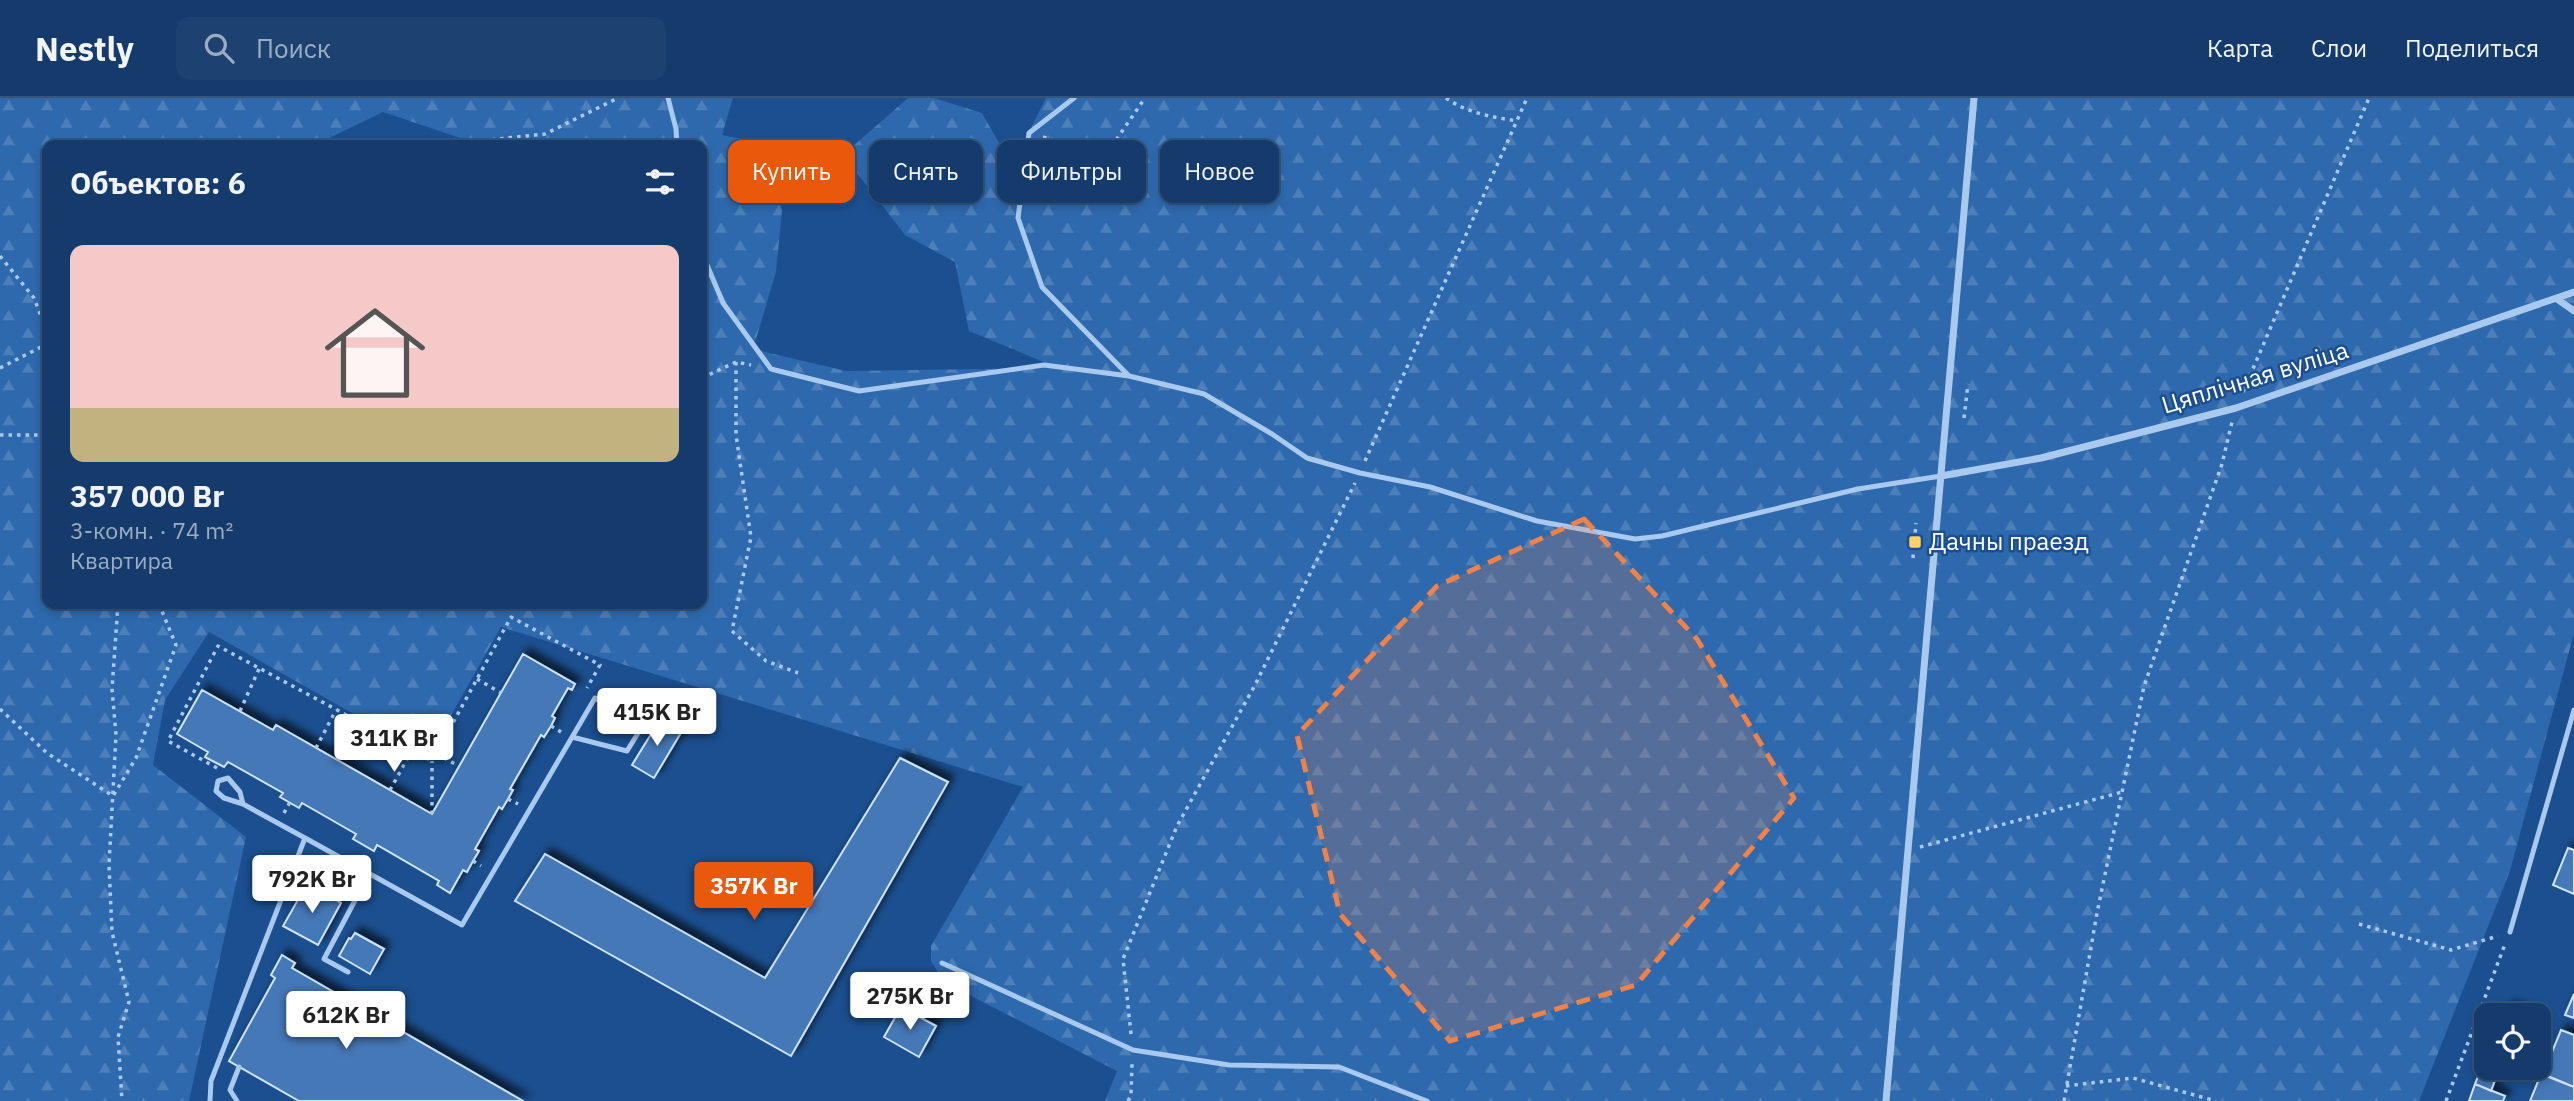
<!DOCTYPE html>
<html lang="ru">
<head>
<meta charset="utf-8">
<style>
	body { margin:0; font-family:"IBM Plex Sans",sans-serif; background:#1d4271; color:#f1f3f6; height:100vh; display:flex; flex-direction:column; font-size:26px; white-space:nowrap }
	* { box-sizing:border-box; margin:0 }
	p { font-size:23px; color:#9dadc1 }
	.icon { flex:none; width:38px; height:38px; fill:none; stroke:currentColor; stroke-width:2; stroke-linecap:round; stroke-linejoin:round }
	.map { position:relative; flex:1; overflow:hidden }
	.panel { position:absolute; left:42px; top:42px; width:665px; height:469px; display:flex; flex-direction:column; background:#143b6b; border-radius:14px; box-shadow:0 4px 10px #0003,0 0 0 2px #33557e }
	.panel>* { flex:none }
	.hud { position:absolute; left:728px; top:42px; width:665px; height:63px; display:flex; gap:14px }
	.fabs { position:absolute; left:2474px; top:905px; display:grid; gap:14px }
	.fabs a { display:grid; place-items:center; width:77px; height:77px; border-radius:14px; background:#143b6b; box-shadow:0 4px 10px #0003,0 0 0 2px #33557e; font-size:35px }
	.price { position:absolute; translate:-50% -60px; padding:0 16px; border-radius:7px; background:#fff; color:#222; font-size:23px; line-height:46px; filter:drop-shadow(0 2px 4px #0008) }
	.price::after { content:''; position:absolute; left:50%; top:42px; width:21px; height:16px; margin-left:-10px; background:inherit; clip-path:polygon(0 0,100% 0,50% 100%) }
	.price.selected { background:#ea580c; color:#fff }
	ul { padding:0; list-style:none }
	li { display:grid; align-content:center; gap:14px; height:371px; padding:0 28px }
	li span { display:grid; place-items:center; height:217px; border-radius:14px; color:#555 }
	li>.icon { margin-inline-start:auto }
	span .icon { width:126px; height:126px; fill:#fffc; stroke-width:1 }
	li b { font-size:30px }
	h2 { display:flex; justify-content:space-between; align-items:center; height:84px; padding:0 28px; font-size:30px }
	.pill { padding:0 24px; border-radius:14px; background:#143b6b; box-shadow:0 4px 10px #0003,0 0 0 2px #33557e; font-size:24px; line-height:63px }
	.pill.selected { background:#ea580c; color:#fff }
	header { display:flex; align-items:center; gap:42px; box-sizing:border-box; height:98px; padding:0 35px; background:#143b6b; border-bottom:2px solid #33557e }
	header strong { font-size:33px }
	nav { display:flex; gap:38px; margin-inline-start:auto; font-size:24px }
	.search { width:490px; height:63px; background:#1d4271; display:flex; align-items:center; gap:18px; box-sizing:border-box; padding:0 24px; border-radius:14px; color:#9dadc1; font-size:26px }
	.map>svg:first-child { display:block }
	.forest { fill:url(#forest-firs); fill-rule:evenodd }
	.building { fill:#4478b7; stroke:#cfe3fa; stroke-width:2; filter:url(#shadow) }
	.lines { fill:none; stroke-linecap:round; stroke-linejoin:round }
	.path { stroke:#a9c9ee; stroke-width:3.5; stroke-dasharray:3.5 5; stroke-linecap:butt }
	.lane { stroke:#a9c9ee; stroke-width:5 }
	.street { stroke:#a9c9ee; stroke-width:7 }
	.marked { fill:#ee8249; fill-opacity:0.2; stroke:#ee8249; stroke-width:5; stroke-dasharray:14 9; stroke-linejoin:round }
	.poi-dot { fill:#ffd166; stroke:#1b4f8f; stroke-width:2.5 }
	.labels { text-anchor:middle; stroke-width:5; stroke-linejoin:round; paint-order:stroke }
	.street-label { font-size:24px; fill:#fff; stroke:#1b4f8f }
	.poi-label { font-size:24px; fill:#fff; stroke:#1b4f8f; text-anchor:start }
</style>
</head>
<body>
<header>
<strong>Nestly</strong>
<div class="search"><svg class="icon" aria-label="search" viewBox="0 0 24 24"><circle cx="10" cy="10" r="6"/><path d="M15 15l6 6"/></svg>Поиск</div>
<nav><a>Карта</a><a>Слои</a><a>Поделиться</a></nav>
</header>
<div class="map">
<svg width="2574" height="1003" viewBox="0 0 2574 1003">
	<defs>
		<pattern id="forest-firs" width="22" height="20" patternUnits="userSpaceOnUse" patternTransform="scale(1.75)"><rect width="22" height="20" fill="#2e69ad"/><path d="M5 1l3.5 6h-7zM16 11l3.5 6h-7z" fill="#4d80b9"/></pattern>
		<filter id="shadow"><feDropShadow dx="6" dy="-6" stdDeviation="3.5" flood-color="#0009"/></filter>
	</defs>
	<rect width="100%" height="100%" fill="#1b4f8f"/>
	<path class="forest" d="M0,0H733L722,37L763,45L782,112L776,174L753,251L846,273L1058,270L969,233L955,164L905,137L843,57L908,0H934L982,15L1012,68L1046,0H2574V535L2510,773L2419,1003H1105L1117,973L944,884L931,863V848L1023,689L501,529L428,658L209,534L165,602L153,667L246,739L189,1003H0ZM383,14L460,40V47H702V506H47V47H321V44Z"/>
	<path class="building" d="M523,556L575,586L572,592L568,590L552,618L555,620L551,628L544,639L541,637L510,691L513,692L508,701L502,711L499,709L475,751L479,753L473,763L467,774L463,772L450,795L437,787L439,783L377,747L374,753L353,741L356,736L302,705L299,710L280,699L283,695L228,664L224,669L205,659L208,654L177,636L202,592L273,632L276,627L432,716Z
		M661,620L682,633L654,680L632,667Z
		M900,660L948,684L791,958L515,803L545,756L765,880Z
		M2568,750L2574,752V796L2553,787Z
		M307,786L341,805L318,847L283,828Z
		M355,835L384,851L370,876L339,858L349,840L351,841Z
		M282,857L295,865L292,870L523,1003H299L229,963L275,880L271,877Z
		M2574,896V920L2565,917Z
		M901,909L936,928L919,959L884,939Z
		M2508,909L2523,916V917H2505Z
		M2561,932L2574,937V989L2543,976Z
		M2481,971L2497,977L2491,993L2475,986Z
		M2541,976L2574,989V1003H2530Z
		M2475,986L2505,998L2503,1003H2469Z"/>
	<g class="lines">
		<path class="path" d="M1446,0C1467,15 1492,19 1517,23
			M1043,39L1075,48L1114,45L1145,0
			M441,47L545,36L618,0
			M0,158L34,200L47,234
			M736,264V337L751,439L732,533L766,563L798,575
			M0,270L47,246
			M702,280L736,264L751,267
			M2243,294L2369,0
			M1964,320L1968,286
			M0,337H47
			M1365,363L1527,0
			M1913,460L1916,425
			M118,506L112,591L116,637L109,767L112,834L129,904L118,939L122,1003
			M477,581L501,595
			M0,611L47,655L113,698L136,660L176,547L159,506
			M240,613L259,571
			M551,628L561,634
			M316,650L336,612
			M436,656L459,668
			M217,670L168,643L218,548L432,663L511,519L600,567L587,590
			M390,692L412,652
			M508,701L518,706
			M284,715L290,704
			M432,716V663
			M1920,749L2122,694
			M473,763L481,768
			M2359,826L2451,852L2498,838
			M1131,936L1123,861L1177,728L1255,587L1355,385
			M2066,988L2133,980L2216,1003
			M1128,1003L1131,997L1132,965
			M2064,1003L2097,815L2144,588L2222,366L2232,324
			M2446,1003L2505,846"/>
		<path class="lane" d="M668,0L676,31L677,47
			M1074,0L1029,35L1018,120L1042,189L1129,278
			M702,155L723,205L771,271L859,293L1044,267L1129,278L1204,296L1272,336L1307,360L1360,375L1430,389L1537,423L1635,441L1662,438L1858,391L1941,378
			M243,706L240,694L228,680L218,683L216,693L224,700L243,706L305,740
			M2510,834L2574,612
			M942,865L1133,952L1229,967L1339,969L1427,1003
			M348,874L324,861L369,776
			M210,1003L211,983L305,740L462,827L595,600L643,627L627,653L572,639
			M237,1003L230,992L239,969"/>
		<path class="street" d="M2557,201L2574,213
			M1941,378L2041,360L2236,310L2574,194
			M1886,1003L1974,0"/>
	</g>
	<path class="marked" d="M1584,421L1697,541L1794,700L1636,887L1450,943L1340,816L1297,637L1437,488Z"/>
	<rect class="poi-dot" x="1908" y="437" width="14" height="14" rx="3.5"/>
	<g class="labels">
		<g class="street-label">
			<text transform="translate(2255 280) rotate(-17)" y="8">Цяплічная вуліца</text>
		</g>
		<g class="poi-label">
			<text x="1929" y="452">Дачны праезд</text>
		</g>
	</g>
</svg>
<div class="fabs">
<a><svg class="icon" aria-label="locate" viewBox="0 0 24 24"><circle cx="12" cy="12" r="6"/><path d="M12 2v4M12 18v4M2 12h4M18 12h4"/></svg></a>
</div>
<b class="price" style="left:657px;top:650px">415K Br</b>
<b class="price" style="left:394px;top:676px">311K Br</b>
<b class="price" style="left:312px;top:817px">792K Br</b>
<b class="price selected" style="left:754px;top:824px">357K Br</b>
<b class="price" style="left:910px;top:934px">275K Br</b>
<b class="price" style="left:346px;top:953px">612K Br</b>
<div class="hud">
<a class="pill selected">Купить</a>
<a class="pill">Снять</a>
<a class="pill">Фильтры</a>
<a class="pill">Новое</a>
</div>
<section class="panel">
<h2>Объектов: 6<svg class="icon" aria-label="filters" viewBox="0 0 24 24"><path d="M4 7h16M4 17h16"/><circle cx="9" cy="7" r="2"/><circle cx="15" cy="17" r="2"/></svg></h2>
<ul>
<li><span style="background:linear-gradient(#f6c9c9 75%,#c2b280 0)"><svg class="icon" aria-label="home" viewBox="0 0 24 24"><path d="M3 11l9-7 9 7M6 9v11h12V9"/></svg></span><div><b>357 000 Br</b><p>3-комн. · 74 m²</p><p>Квартира</p></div></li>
</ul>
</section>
</div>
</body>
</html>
